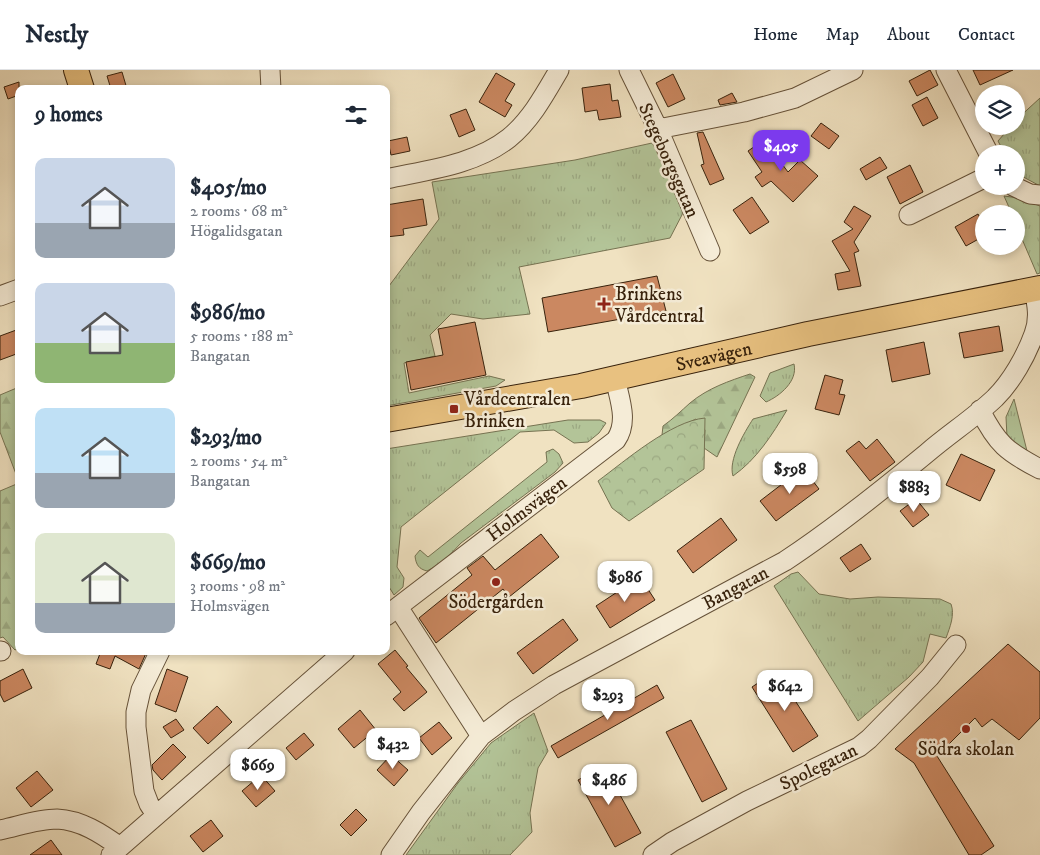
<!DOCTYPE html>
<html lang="en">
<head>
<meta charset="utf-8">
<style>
	body { margin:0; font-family:"IM FELL DW Pica",serif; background:#f2f2f3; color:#1f2937; height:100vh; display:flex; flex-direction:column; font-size:19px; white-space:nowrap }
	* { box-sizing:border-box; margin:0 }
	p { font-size:16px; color:#747a83 }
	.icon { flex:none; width:28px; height:28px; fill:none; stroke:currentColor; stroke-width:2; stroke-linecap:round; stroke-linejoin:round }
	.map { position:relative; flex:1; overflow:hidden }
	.panel { position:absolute; left:15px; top:15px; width:375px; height:570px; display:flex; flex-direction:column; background:#fff; border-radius:10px; box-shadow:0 2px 8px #0003 }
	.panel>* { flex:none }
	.buttons { position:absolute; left:975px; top:15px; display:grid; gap:10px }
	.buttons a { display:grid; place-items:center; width:50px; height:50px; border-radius:50%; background:#fff; box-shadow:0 2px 8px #0003; font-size:25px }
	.price { position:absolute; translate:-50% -42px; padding:0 11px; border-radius:10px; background:#fff; color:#222; font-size:16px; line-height:32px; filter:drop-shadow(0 1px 2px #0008) }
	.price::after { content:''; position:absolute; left:50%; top:30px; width:15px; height:11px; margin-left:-8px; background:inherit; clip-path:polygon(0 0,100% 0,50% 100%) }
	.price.selected { background:#7c3aed; color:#fff }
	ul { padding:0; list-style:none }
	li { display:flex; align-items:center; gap:15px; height:125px; padding:0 20px }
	li span { display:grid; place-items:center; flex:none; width:140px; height:100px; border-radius:10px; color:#555 }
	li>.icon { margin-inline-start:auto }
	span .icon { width:60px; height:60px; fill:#fffc; stroke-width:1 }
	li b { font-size:21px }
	h2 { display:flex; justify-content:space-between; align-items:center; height:60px; padding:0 20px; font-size:21px }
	header { display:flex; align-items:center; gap:30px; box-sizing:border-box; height:70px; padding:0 25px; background:#fff; border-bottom:1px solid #e0e1e3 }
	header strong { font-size:24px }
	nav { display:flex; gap:28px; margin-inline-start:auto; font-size:18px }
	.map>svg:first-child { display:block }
	.grass { fill:url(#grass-tufts); stroke:#767352 }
	.forest { fill:url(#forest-firs); stroke:#767352 }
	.park { fill:url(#park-crowns); stroke:#767352 }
	.building { fill:#cb8861; stroke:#38220c }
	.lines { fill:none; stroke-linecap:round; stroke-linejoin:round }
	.minor-casing { stroke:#665239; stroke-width:21 }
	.major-casing { stroke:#38220c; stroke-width:26 }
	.minor { stroke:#f5ecd7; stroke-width:19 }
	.major { stroke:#e8c180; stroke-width:24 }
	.poi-dot { fill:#8f2418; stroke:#f5ecd7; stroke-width:2 }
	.labels { text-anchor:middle; stroke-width:5; stroke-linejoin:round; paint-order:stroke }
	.street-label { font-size:19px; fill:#38220c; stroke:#f5ecd7 }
	.poi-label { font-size:19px; fill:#38220c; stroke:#f5ecd7; text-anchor:start }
</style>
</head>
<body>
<header>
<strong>Nestly</strong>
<nav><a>Home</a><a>Map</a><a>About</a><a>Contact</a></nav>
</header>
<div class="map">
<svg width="1040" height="785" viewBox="0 0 1040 785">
	<defs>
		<pattern id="grass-tufts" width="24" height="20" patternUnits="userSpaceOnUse" patternTransform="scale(1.25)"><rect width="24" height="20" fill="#b3c498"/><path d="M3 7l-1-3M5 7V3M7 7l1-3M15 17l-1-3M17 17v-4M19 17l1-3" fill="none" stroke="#9ba882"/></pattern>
		<pattern id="forest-firs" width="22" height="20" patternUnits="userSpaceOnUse" patternTransform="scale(1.25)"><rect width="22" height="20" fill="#b3c498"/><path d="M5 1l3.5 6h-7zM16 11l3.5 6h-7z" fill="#9ba882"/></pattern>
		<pattern id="park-crowns" width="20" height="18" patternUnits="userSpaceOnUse" patternTransform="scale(1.25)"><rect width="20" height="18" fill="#b3c498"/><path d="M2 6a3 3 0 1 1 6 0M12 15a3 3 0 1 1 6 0" fill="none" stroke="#9ba882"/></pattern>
	</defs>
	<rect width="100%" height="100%" fill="#f0e2c1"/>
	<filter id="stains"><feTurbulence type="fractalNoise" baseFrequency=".004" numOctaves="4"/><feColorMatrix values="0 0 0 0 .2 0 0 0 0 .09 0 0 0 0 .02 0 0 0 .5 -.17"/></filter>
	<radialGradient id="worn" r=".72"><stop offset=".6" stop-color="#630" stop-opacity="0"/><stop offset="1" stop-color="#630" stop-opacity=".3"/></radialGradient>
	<path class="grass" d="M1040,28V116L1016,103V84H1005L998,71L1011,56H1016V50Z
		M652,73L660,86L684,141L670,168L519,197L530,244L483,249L451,244L430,265L435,286L404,293L409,323L489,306L505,310L496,316L386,336V220L439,149L432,112L575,90Z
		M1004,126L1019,128L1040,136V203L1037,204L1016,155V144H1012Z
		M794,294C798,311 780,326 766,332L760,326L770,303Z
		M1014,329L1028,385L1007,367L1006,347Z
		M787,340C772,365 757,389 733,406C728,390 744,363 753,349Z
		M568,350H600L606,353L599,363L588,372L574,373L554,360L520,362L401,457L397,497L404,508L403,517L394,525L386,512V379Z
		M553,379L559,384L563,393L555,402L461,473L443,492L427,501C419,499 416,495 415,486L420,480L428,487L547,392L546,382Z
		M798,502L819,524L850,529L878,527L940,529L951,534C955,545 950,557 946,568L930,564L923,592L909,607L858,651L774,516L791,504Z
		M534,643L548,681L538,698L530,743L532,762L510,785H406L458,713L491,673Z"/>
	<path class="forest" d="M750,304L755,307L717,387L704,378L705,360L696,349L662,365L663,356C673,349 681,341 690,333C708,318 729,311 750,304Z
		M19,317V412L0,362V325Z
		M19,413V578L15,580L3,567L0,568V421Z"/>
	<path class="park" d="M705,348L704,399L629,451L612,438L598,411C625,391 671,351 705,348Z"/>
	<path class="building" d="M930,0L938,15L917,26L909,11Z
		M973,0H1013L980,15Z
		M122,2L127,19H111L107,6Z
		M496,3L515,14L505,31L512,35L505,47L479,32Z
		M673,4L685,29L668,37L656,13Z
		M19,12V25L8,29L4,17Z
		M610,14L612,31L618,30L621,47L599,50L597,40L585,42L582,18Z
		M732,23L737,32L720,35L718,30Z
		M927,27L938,48L923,56L912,35Z
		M466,39L475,60L459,67L450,45Z
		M821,53L839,66L829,79L811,66Z
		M703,62L724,109L710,115L701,95L704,94L697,63Z
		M407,67L410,81L391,85L388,71Z
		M764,70L788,102L800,90L818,106L793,132L771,111L762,117L755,107L762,102L748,81Z
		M880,87L887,98L866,110L860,99Z
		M910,95L923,122L900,134L887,107Z
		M752,127L769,152L750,164L733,140Z
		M423,129L427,155L403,159L404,165L386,167V135Z
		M854,136L871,146L854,172L859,181L854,183L861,216L838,220L835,204L850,201L832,171L853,159L844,152Z
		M978,144L984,155V166L966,176L955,157Z
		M657,206L666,241L548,262L542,228Z
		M475,252L486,305L411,320L406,292L443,285L438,259Z
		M999,256L1003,281L964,288L959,263Z
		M19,259V283L0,290V266Z
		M924,272L930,304L892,312L886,280Z
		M825,305L843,310L839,324L845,325L839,345L815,339Z
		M877,369L895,392L870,411L846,381L859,371L866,379Z
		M961,384L995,400L980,431L946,415Z
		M803,398L819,419L776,451L760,431Z
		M916,429L929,445L913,457L900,441Z
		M721,448L737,470L693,503L677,481Z
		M541,464L559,487L509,527L503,519L436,573L419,548L472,505L467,498L483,486L495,500Z
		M861,474L871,489L850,502L840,488Z
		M640,507L655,530L610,558L596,536Z
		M563,549L578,570L533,604L517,583Z
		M1008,574L1040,602V648L1019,670L992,649L982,657L975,648L937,686L994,776L981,785H969L914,693L895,679Z
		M395,580L408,596L406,597L427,622L404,641L393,629L401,622L378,594Z
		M101,581H147L139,599L115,586L110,599L96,594Z
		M23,599L32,618L4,632L0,624V611Z
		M167,599L188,607L176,642L155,634Z
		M776,601L818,666L793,682L752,617Z
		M657,615L664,628L558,688L551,676Z
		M217,636L232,652L208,674L193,658Z
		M360,640L376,660L354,678L338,659Z
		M176,649L184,660L171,668L163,657Z
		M691,650L727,719L702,732L666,662Z
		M439,652L452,668L432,685L419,668Z
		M304,663L314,675L296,690L286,678Z
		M173,674L186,687L162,710L153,700L152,695Z
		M391,685L408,700L394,716L377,700Z
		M604,696L641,763L615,777L578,710Z
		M37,701L53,720L31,737L16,718Z
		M261,705L275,721L256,737L242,721Z
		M356,739L367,750L351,766L340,755Z
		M211,750L223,766L203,782L190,766Z
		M51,770L62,785H30Z"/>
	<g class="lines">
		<defs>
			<path id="minor" d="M270,0L271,19
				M629,0L658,59L710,181
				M946,0L989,84
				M658,59L744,42L795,28L853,0
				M386,109C427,100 475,95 509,68C531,50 545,24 559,0
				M1013,116L1030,124L1040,125
				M909,145L984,108
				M0,226L19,219
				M980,340C997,374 1007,382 1040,399
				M398,537L481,666
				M386,546L616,370C629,351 619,328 615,308
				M0,581H1
				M156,745L149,734L144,721L136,657V642L141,620L160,581
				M0,760C19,756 38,749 57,749C81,750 102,764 120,777
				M111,785L345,581
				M391,785L421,742L481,666L514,641L554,615L785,491C835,458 881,421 927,383C949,364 974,348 995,328C1012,311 1026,286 1034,264C1040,249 1037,234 1034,219
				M653,785L672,772L747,731L859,677L869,669L930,607L956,575"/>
			<g id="major">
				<path d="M76,0L82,19"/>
				<path id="s1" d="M386,350L581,316L808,264L1040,218"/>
			</g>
		</defs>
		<use href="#minor" class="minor-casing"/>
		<use href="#major" class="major-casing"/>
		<use href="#minor" class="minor"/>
		<use href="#major" class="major"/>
	</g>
	<g class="poi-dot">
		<path d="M601.5 226.5h5v5h5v5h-5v5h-5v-5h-5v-5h5z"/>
		<rect x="449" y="334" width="10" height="10" rx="2.5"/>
		<circle cx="496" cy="512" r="5"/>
		<circle cx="966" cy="659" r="5"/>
	</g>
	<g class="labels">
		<g class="street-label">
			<text transform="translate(670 90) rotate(66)" y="7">Stegeborgsgatan</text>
			<text dy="7" stroke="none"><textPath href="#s1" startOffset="334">Sveavägen</textPath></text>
			<text transform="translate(526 438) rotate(-37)" y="7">Holmsvägen</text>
			<text transform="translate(735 517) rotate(-28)" y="7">Bangatan</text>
			<text transform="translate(818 696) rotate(-26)" y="7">Spolegatan</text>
		</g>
		<g class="poi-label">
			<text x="615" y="230">Brinkens<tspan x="615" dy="22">Vårdcentral</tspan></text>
			<text x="464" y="335">Vårdcentralen<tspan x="464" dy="22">Brinken</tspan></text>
			<text x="496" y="538" text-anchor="middle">Södergården</text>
			<text x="966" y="685" text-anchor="middle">Södra skolan</text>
		</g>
	</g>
	<rect width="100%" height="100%" filter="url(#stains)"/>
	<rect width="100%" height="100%" fill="url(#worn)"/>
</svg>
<div class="buttons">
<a><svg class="icon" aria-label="layers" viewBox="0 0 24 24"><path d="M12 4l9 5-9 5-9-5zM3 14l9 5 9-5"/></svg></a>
<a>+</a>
<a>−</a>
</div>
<b class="price selected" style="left:781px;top:102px">$405</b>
<b class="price" style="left:790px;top:425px">$598</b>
<b class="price" style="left:914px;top:443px">$883</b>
<b class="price" style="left:625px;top:533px">$986</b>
<b class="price" style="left:785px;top:642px">$642</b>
<b class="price" style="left:608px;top:651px">$293</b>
<b class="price" style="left:393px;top:700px">$432</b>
<b class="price" style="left:258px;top:721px">$669</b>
<b class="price" style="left:609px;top:736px">$486</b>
<section class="panel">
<h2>9 homes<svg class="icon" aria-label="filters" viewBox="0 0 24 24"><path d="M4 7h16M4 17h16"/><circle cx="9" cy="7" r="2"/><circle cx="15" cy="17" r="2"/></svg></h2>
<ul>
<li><span style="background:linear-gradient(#c9d6e8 65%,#9aa5b1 0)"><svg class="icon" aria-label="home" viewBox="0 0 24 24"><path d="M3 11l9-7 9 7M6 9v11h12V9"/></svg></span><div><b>$405/mo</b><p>2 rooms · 68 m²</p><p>Högalidsgatan</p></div></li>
<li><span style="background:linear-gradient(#c9d6e8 60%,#8fb573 0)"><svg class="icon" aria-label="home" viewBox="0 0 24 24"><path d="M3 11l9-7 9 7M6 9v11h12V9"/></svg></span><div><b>$986/mo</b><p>5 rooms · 188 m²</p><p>Bangatan</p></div></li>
<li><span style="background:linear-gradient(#bfe0f5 65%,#9aa5b1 0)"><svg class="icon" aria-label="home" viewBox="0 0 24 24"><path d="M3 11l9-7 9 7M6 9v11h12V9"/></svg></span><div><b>$293/mo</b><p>2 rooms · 54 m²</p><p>Bangatan</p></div></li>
<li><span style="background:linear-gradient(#dfe7d0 70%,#9aa5b1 0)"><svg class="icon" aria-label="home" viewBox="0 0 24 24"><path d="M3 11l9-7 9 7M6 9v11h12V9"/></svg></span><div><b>$669/mo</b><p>3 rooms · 98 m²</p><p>Holmsvägen</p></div></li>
</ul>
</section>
</div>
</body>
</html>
